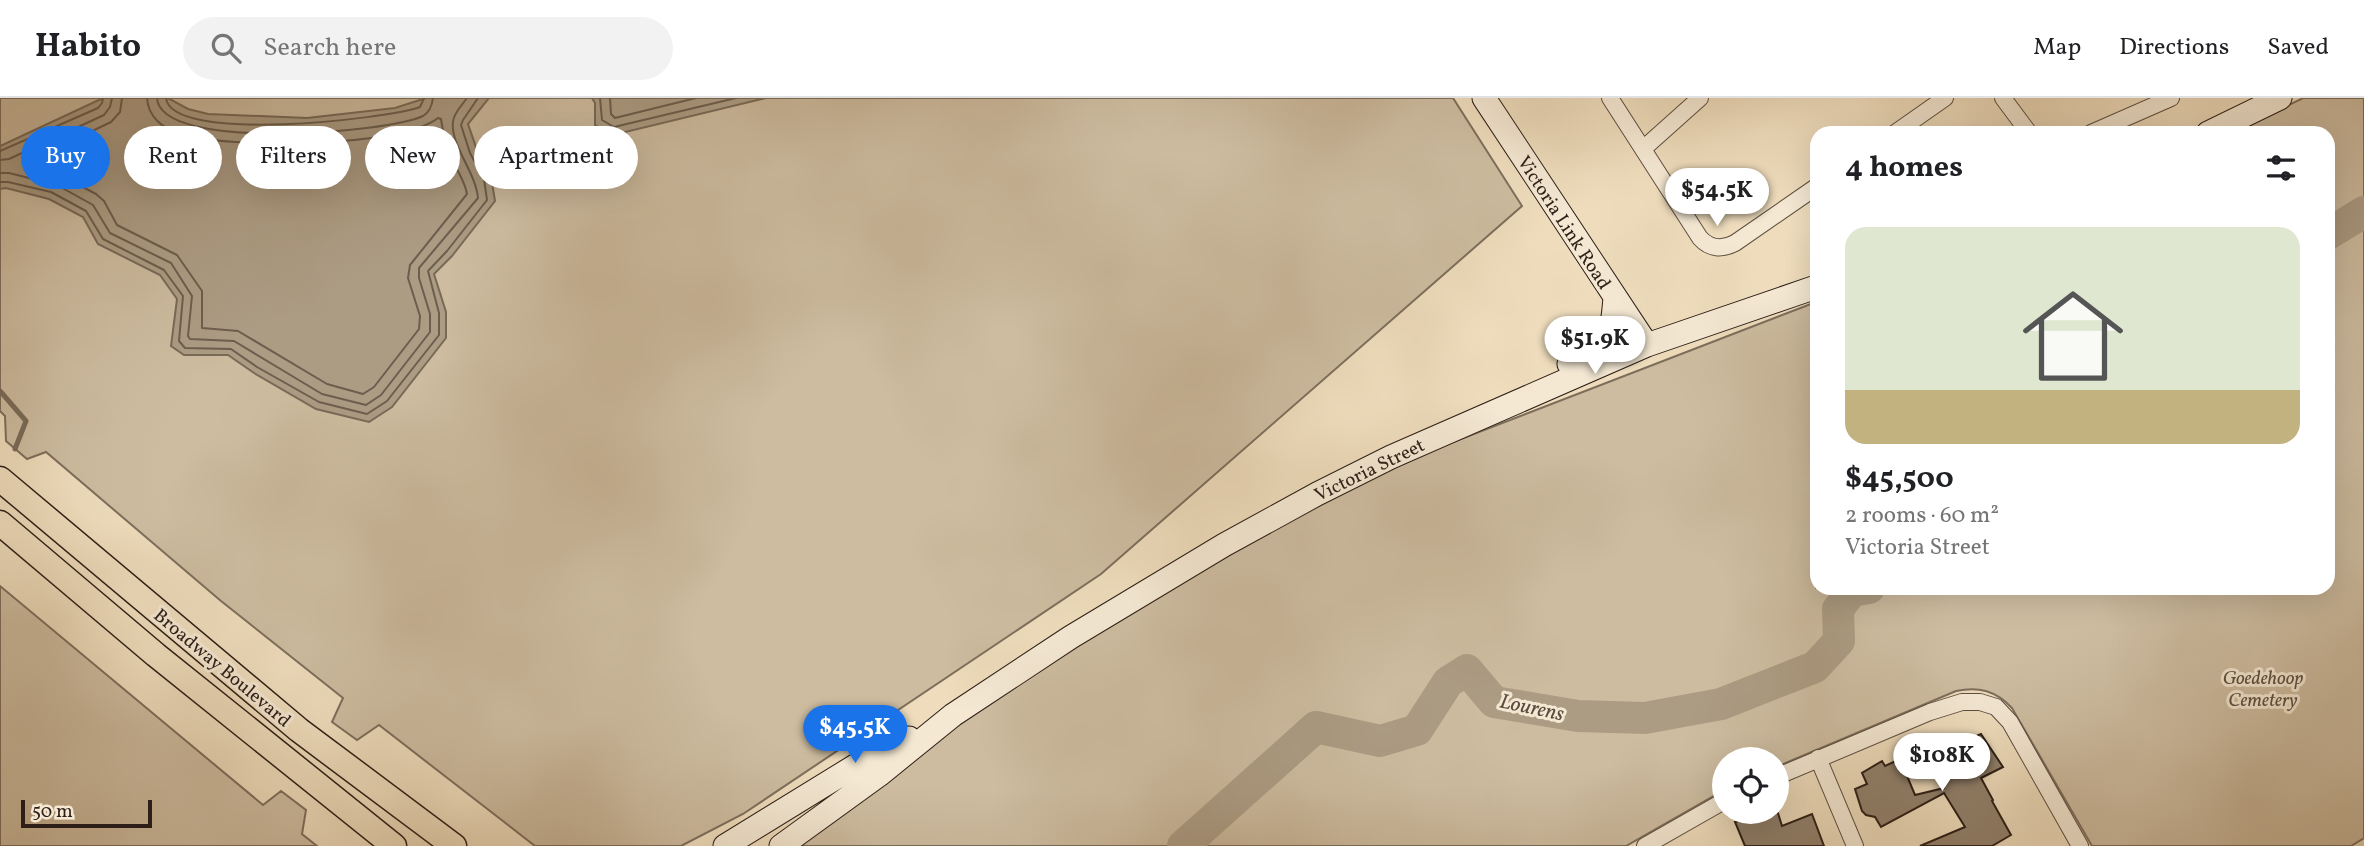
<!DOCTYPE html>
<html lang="en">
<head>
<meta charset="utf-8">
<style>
	body { margin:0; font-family:Vollkorn,serif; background:#f2f2f2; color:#202124; height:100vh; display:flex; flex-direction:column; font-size:26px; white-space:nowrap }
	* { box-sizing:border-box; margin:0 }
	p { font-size:23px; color:#757577 }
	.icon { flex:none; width:38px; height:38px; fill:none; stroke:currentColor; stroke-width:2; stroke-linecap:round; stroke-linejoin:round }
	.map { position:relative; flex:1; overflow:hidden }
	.drawer { position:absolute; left:1810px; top:28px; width:525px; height:469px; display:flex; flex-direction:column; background:#fff; border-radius:21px; box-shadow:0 7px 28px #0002 }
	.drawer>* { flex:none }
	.hud { position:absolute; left:21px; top:28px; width:665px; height:63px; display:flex; gap:14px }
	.buttons { position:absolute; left:1712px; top:649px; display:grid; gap:14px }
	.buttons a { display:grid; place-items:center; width:77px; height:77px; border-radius:50%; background:#fff; box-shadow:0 7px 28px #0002; font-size:35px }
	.scale { position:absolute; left:21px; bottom:18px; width:131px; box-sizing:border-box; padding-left:7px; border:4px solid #2d1f17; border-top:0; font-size:19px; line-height:24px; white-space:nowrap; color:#2d1f17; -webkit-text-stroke:5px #f4e8d3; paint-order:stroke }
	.price { position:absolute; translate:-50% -60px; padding:0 16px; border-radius:24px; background:#fff; color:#222; font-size:23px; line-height:46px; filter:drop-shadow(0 2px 4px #0008) }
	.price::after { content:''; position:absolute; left:50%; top:42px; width:21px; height:16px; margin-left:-10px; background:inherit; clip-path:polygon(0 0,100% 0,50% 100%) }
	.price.active { background:#1a73e8; color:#fff }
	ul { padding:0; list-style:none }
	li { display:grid; align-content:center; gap:14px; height:371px; padding:0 35px }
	li span { display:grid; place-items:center; height:217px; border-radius:21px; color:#555 }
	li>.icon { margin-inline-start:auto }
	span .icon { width:126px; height:126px; fill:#fffc; stroke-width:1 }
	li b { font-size:30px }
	h2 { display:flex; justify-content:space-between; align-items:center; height:84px; padding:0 35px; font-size:30px }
	.pill { padding:0 24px; border-radius:32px; background:#fff; box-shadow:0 7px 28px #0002; font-size:24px; line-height:63px }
	.pill.active { background:#1a73e8; color:#fff }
	header { display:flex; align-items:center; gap:42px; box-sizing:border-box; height:98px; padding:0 35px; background:#fff; border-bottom:2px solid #e0e0e0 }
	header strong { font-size:33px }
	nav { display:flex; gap:38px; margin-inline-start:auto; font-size:24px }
	.search { width:490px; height:63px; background:#f2f2f2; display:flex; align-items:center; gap:18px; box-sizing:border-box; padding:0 24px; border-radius:38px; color:#757577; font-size:26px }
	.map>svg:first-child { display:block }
	.green { fill:#cdbca0; stroke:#7d6e5c; stroke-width:2 }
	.water { fill:#ac9c84; stroke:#796a58; stroke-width:2 }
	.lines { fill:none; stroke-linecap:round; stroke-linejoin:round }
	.shore { stroke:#6c5e4e; stroke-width:2 }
	.stream { stroke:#796a58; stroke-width:5 }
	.river { stroke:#ac9c84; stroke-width:32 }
	.building { fill:#91816d; stroke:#2d1f17; stroke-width:2 }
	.street-casing { stroke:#5d4e40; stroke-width:18 }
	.secondary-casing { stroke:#2d1f17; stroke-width:25 }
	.primary-casing { stroke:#2d1f17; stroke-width:27 }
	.street { stroke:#f4e8d3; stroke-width:16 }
	.secondary { stroke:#f4e8d3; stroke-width:23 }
	.primary { stroke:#eedcbc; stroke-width:24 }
	.labels { text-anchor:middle; stroke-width:6; stroke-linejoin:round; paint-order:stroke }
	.street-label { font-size:19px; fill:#2d1f17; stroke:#f4e8d3 }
	.park-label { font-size:19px; font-style:italic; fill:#5d4e40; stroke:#f4e8d3 }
	.water-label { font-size:21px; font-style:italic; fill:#594b3d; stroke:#f4e8d3 }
</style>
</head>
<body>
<header>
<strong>Habito</strong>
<div class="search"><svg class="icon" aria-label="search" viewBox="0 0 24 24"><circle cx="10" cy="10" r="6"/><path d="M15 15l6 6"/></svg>Search here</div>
<nav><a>Map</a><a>Directions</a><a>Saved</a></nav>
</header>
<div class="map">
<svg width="2364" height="748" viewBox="0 0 2364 748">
	<rect width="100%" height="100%" fill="#eedcbc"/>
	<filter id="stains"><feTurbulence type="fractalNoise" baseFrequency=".00286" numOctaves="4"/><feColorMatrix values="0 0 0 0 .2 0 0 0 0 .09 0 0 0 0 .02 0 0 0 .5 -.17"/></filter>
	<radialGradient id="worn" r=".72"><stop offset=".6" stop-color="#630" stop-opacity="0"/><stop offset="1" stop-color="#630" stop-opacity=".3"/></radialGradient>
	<path class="green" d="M0,0H1453L1522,108L1101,476L743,716L681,748H535L379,627L357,642L332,624L343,600L221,503L46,354L27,361L6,343L5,318L0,313Z
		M2303,0H2364V740L2351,748H2092L2012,610C1996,593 1979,588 1956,593L1776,669V662H1724V692L1626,748H796L905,663L1095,535L1293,420L1422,356L1816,204V490H2328V35H2233Z
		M0,488L263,707L281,693L306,712L302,736L317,748H0Z"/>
	<path class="water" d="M103,0H168L188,11L208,16L307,20L395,10L426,0H489L468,26L477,52L491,78L495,103L452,158L434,176L446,214V240L392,309L369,324L316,311L254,275L228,257H184L171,248L177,201L160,177L98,146L83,119L49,101L6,90L0,91V48Z
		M592,0H766L613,37L595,27V5Z"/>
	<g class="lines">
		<path class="shore" d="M122,0L120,14L111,24L30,63L28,68L58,76L96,96L104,103L117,127L177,157L202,193V230L238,233L327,286L363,296L374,289L419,231L420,218L408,180L410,167L467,96C465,84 459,76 454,65C447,51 443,36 441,21L438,20C400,50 228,51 181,36C163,31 148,19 147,0
			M157,0C160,54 387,35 423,18C430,14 432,8 433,0
			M166,0C171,46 387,21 420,9L424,0
			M600,0L602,22L614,29L736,0
			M610,0L611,16L615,20L696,0
			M0,53L98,10L102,5L103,0
			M0,62L9,61L104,17L110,9L112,0
			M0,75H9L57,87L93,107L110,135L171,165L192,198L188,238L190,241L234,243L322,296L366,307L381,297L430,234V216L419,180V170L478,100C476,75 450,46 453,24C453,16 462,7 467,0
			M0,84H8L51,94L86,113L103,141L164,172L183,198L179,243L185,250L231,251L257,269L319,304L367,316L387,303L439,237V215L428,173L447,153L487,102L484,81L470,55L461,27L463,22L478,0"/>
		<path class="stream" d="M0,293L26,323L15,351"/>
		<path class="river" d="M2328,136L2364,114
			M1183,748L1316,629L1380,643L1417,632L1448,584L1467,572L1494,604L1578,618L1645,620L1721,606L1815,569L1839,543L1838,511L1852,493L1869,490"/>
	</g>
	<path class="building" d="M1981,636L2003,669L1981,680L1993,702L1992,703L2011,737L1992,748H1920L1965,729L1944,695L1881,729L1875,719L1866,717L1862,713L1855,691L1867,686L1862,675L1882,663L1885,668L1900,661L1915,697L1944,690L1925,652L1938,643L1943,652Z
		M1777,712L1782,728L1812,716L1824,748H1745L1735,724L1751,719L1753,723Z"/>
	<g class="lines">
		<defs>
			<path id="street" d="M1610,0L1700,140C1710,151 1722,152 1735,145L1816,89
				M2003,0L2029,35
				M1895,35L1945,0
				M2091,35L2171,0
				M1643,51L1700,0
				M1818,660L1855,748
				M1776,679L1930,614L1962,604H1980L1996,609L2010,624L2080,748
				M1645,748L1724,703"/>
			<path id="secondary" d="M1484,0L1647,247
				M2208,35L2280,0
				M1569,266C1608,248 1612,241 1615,199
				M725,748L860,665L909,640
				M781,748L879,677L953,617L1071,539L1224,447L1317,396L1391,359L1647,247L1816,189"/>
			<path id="primary" d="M0,381L299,632L454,748
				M0,425L156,557L394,748"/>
		</defs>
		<use href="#street" class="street-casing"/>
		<use href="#secondary" class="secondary-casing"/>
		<use href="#primary" class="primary-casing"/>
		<use href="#street" class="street"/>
		<use href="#secondary" class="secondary"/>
		<use href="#primary" class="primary"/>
	</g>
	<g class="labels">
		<g class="street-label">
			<text transform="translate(1565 124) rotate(57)" y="7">Victoria Link Road</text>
			<text transform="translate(1369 371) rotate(-26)" y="7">Victoria Street</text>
			<text transform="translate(223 569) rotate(40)" y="7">Broadway Boulevard</text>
		</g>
		<g class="park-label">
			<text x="2263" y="586">Goedehoop<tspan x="2263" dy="22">Cemetery</tspan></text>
		</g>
		<g class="water-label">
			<text transform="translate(1532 609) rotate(12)" y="7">Lourens</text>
		</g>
	</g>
	<rect width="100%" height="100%" filter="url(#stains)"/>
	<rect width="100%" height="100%" fill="url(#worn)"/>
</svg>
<div class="buttons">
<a><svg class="icon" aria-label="locate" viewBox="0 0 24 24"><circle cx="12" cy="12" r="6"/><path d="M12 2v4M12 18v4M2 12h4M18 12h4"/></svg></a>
</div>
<div class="scale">50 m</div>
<b class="price" style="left:1717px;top:130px">$54.5K</b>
<b class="price" style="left:1595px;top:278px">$51.9K</b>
<b class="price active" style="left:855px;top:667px">$45.5K</b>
<b class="price" style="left:1942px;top:695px">$108K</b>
<div class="hud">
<a class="pill active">Buy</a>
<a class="pill">Rent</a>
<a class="pill">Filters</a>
<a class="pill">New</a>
<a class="pill">Apartment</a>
</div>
<section class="drawer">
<h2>4 homes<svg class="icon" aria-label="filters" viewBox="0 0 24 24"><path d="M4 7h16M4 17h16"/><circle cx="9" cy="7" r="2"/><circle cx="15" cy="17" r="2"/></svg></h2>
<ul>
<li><span style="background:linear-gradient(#dfe7d0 75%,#c2b280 0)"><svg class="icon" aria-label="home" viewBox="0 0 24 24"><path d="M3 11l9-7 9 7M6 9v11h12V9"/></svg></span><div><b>$45,500</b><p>2 rooms · 60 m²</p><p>Victoria Street</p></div></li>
</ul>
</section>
</div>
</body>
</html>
